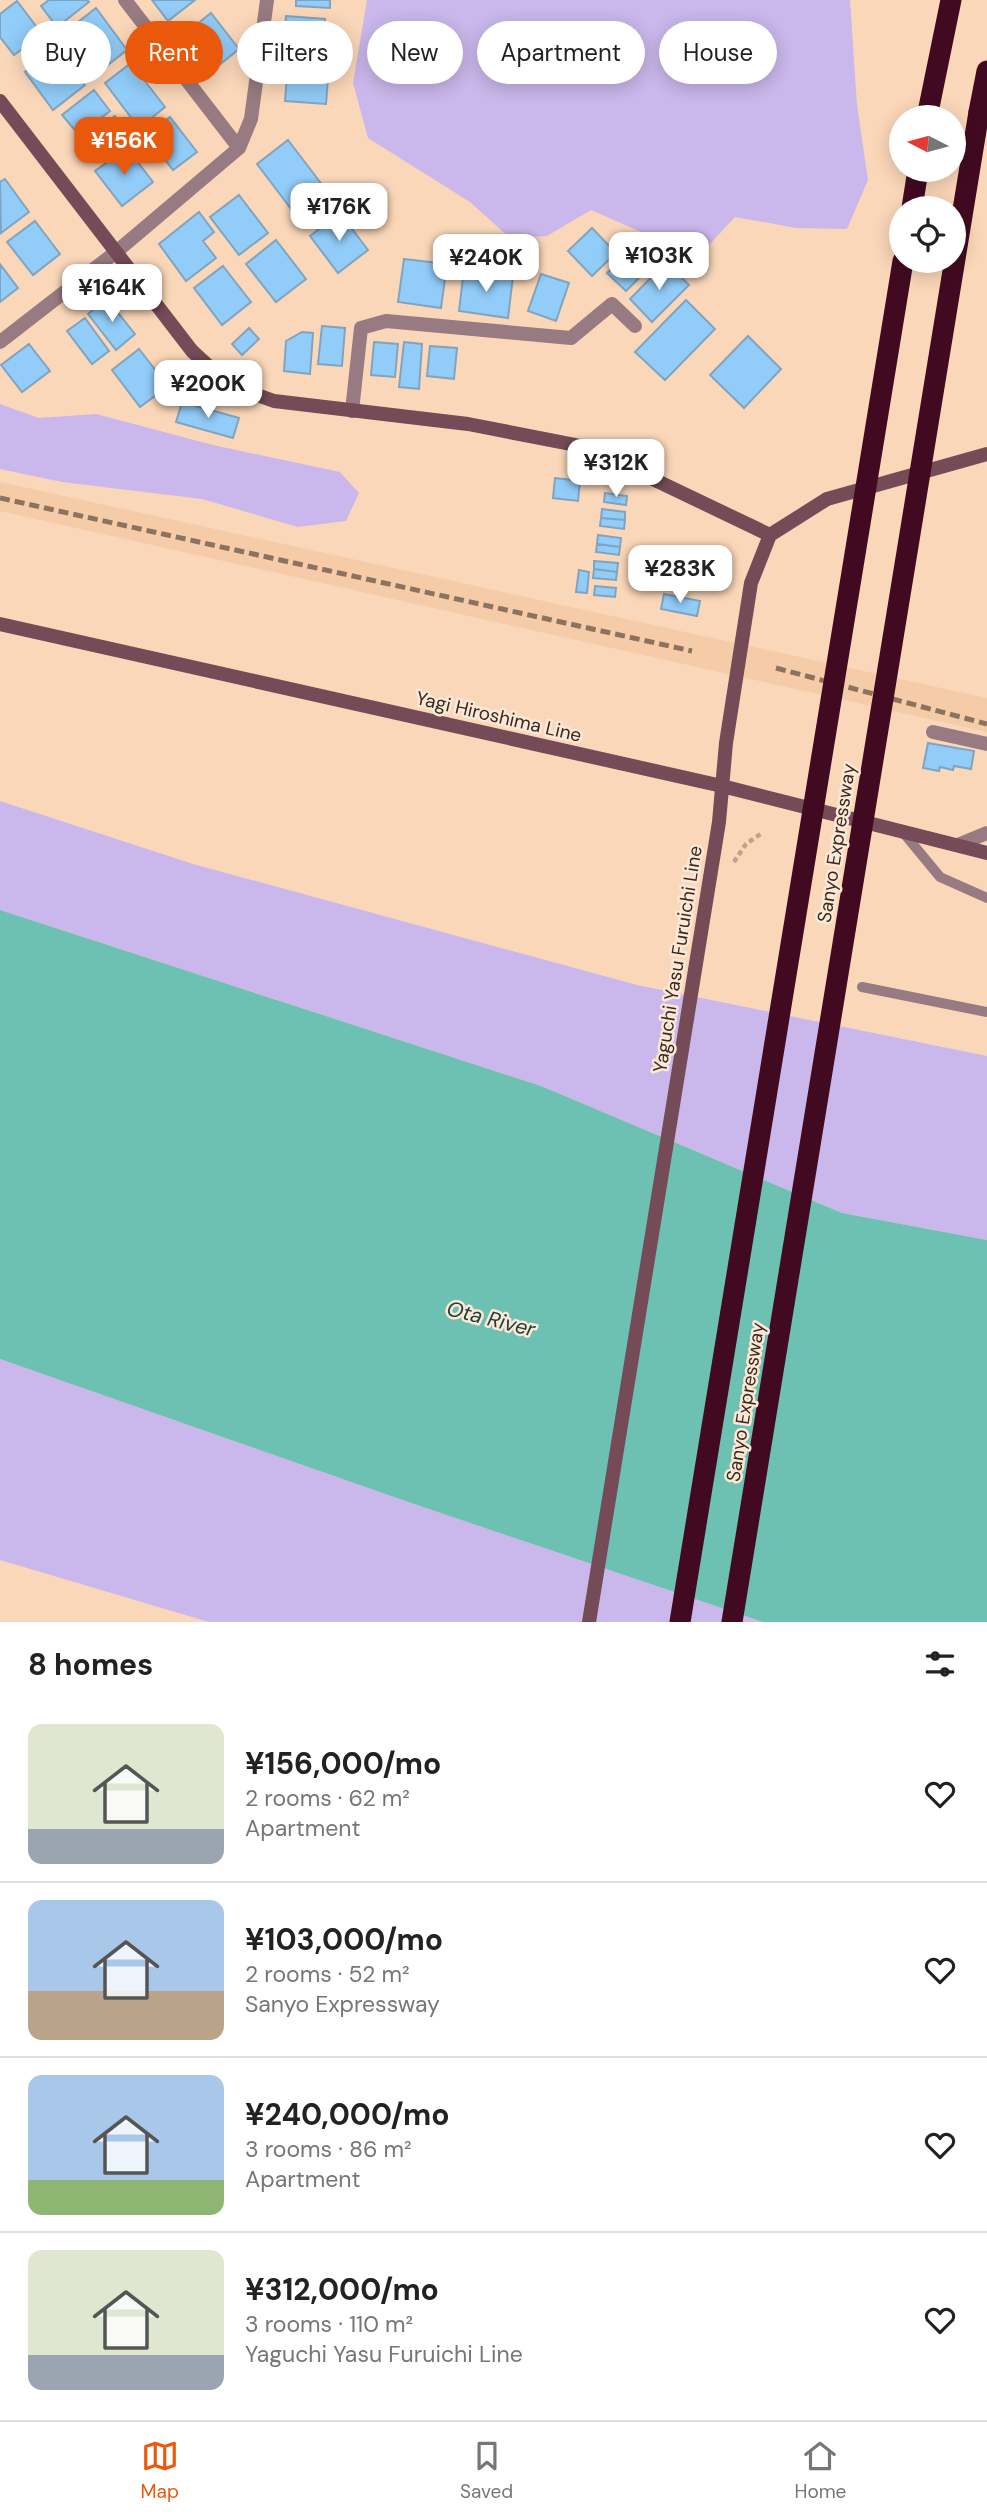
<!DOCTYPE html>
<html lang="en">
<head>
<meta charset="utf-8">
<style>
	body { margin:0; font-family:"DM Sans",sans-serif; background:#f2f2f2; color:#222; height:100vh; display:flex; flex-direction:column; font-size:26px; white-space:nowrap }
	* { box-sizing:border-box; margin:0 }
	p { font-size:23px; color:#767676 }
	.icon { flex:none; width:38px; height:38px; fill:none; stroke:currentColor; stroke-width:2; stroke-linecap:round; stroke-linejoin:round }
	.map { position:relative; height:1622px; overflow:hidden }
	.sheet { display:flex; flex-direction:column; background:#fff; flex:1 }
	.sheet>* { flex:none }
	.top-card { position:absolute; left:21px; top:21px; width:945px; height:63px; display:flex; gap:14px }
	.needle { width:46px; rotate:276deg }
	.fabs { position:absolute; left:889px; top:105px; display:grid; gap:14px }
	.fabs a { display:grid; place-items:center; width:77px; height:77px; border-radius:50%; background:#fff; box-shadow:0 4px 18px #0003; font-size:35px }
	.price { position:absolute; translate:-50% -60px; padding:0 16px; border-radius:14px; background:#fff; color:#222; font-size:23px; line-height:46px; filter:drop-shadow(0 2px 4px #0008) }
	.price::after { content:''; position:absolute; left:50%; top:42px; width:21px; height:16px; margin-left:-10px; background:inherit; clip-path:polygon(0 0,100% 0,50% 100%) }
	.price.on { background:#ea580c; color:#fff }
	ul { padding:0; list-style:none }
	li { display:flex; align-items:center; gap:21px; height:175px; padding:0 28px }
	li+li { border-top:2px solid #e0e0e0 }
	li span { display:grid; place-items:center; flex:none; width:196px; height:140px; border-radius:14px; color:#555 }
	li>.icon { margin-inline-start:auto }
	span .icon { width:84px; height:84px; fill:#fffc; stroke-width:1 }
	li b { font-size:30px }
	h2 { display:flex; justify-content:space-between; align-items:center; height:84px; padding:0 28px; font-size:30px }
	.tag { padding:0 24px; border-radius:32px; background:#fff; box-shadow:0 4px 18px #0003; font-size:24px; line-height:63px }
	.tag.on { background:#ea580c; color:#fff }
	.dock { display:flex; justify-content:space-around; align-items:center; height:98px; border-top:2px solid #e0e0e0; background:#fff; font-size:19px; color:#767676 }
	.dock a { display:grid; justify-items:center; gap:4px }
	.dock .on { color:#ea580c }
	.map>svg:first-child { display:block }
	.built { fill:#f5cba8 }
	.green { fill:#cab7eb }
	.water { fill:#6cc1b2 }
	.building { fill:#92ccf8; stroke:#80a4bf; stroke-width:2 }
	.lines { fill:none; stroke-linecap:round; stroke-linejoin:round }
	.path { stroke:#bfa28a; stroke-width:4.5; stroke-dasharray:5 3.5; stroke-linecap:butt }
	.lane { stroke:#987a82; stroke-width:10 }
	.street { stroke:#987a82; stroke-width:14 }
	.secondary { stroke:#744b56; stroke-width:14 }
	.highway { stroke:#420a20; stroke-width:21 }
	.rail { stroke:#8b7360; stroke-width:5; stroke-dasharray:10 5; stroke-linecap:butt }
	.highway-bridge { stroke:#420a20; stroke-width:21 }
	.labels { text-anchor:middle; stroke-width:5; stroke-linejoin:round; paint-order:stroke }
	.street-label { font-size:19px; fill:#382a1f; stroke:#fde7d6 }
	.water-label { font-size:21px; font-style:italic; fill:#19413a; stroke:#fde7d6 }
</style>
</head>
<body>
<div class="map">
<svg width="987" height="1622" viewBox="0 0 987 1622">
	<rect width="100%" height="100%" fill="#fbd7b9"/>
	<path class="built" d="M0,482L987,698V732L0,511Z"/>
	<path class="green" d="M367,0H850L857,105L868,180L847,229L796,228L735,217L698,257L591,210L547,236L510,238L470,202L368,138L353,83Z
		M0,404L39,418L96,414L213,445L340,472L359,493L346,521L298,527L202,499L62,482L0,469Z
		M0,801L193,864L637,985L987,1056V1240L842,1213L541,1086L0,910Z
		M0,1359L414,1504L763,1622H209L0,1560Z"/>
	<path class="water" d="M0,910L541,1086L842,1213L987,1240V1622H763L414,1504L0,1359Z"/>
	<path class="building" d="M49,0H87L89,2L57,27L41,6Z
		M152,0H195L168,21Z
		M296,0H330V8L296,6Z
		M17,1L42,34L14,55L0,37V14Z
		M96,8L127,50L100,71L68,30Z
		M211,13L239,49L208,74L180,38Z
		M286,16L325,19L322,57L283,54Z
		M57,48L85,85L53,110L25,72Z
		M131,63L165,107L139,128L105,83Z
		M288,63L329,66L326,104L285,101Z
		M94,90L110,111L79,135L62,115Z
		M115,116L131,136L99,160L83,140Z
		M170,117L197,152L173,170L146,135Z
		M288,140L326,190L295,214L257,164Z
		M127,148L153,182L122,206L95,171Z
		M5,179L29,212L1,233L0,182Z
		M239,195L268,233L239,255L210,217Z
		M199,212L214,232L203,241L216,258L186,281L159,244Z
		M340,213L368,250L338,273L310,236Z
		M35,221L60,254L33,275L7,242Z
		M592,228L616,253L592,276L568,251Z
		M276,240L306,279L276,302L246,264Z
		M636,245L654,263L626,291L607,273Z
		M404,259L447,264L441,308L398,302Z
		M666,262L689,285L652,322L630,299Z
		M0,264L18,288L0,302Z
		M223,266L251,302L222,325L194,288Z
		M464,269L513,276L508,318L459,311Z
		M541,274L569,283L556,321L528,311Z
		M107,299L135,334L116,350L88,314Z
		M686,300L715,329L665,380L635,352Z
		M85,318L109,351L92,364L67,331Z
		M322,326L345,328L342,366L318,364Z
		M249,328L259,339L242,355L232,344Z
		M302,332L313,333L310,374L284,371L286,341Z
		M748,336L781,369L744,408L710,375Z
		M374,342L398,344L395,377L371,375Z
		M404,342L422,344L419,389L399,387Z
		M29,344L50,371L22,392L1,365Z
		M430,346L457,348L454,379L427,376Z
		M139,349L168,386L140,407L112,370Z
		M182,402L239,418L233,438L176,422Z
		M555,478L580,481L578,501L553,498Z
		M605,493L627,496L626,505L604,502Z
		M602,509L625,512V520L601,518Z
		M601,518L625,520L624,529L600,526Z
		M598,535L621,538L620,547L597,544Z
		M597,544L620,547L619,555L596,552Z
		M594,561L618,563L617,572L594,569Z
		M594,569L617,572L616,580L593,578Z
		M579,570L589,572L587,593L576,592Z
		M595,586L616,588L615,597L594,595Z
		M664,594L700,601L697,616L661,609Z
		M928,743L974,751L971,769L954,766L953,770L940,767L939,771L923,768Z"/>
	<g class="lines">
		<path class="path" d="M734,862L746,844L762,833"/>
		<path class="lane" d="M902,831L940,877L987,898
			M862,987L987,1012"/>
		<path class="street" d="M125,0L239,148
			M0,342L116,252L239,148L251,119L267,0
			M352,411L361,328L386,321L571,338L612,304L635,326
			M933,732L987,744
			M958,845L987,833"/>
		<path class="secondary" d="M0,101L192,351L229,385L274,401L468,424L586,447L770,535
			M0,624L722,786L987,853
			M589,1622L719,822L726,743L751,583L770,535L827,499L987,454"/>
		<path class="highway" d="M979,112L987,71
			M927,117L951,0
			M912,208L918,170"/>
		<path class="rail" d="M0,498L692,651
			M776,668L987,724"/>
		<path class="highway-bridge" d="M680,1622L903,261
			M732,1622L979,112"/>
	</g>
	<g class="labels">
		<g class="street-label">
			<text transform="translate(499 716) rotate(13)" y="7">Yagi Hiroshima Line</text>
			<text transform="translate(836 843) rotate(-81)" y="7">Sanyo Expressway</text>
			<text transform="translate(677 959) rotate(-81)" y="7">Yaguchi Yasu Furuichi Line</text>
			<text transform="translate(745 1402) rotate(-81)" y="7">Sanyo Expressway</text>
		</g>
		<g class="water-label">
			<text transform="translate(491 1319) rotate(14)" y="7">Ota River</text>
		</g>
	</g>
</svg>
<div class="fabs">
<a><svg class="needle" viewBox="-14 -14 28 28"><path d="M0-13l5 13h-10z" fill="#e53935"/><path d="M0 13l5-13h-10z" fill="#767676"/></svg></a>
<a><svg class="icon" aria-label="locate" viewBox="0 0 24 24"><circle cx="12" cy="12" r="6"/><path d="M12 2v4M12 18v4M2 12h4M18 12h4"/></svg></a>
</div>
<b class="price on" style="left:124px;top:177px">¥156K</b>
<b class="price" style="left:339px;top:243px">¥176K</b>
<b class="price" style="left:659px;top:292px">¥103K</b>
<b class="price" style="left:486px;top:294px">¥240K</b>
<b class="price" style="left:112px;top:324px">¥164K</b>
<b class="price" style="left:208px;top:420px">¥200K</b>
<b class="price" style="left:616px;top:499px">¥312K</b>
<b class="price" style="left:680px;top:605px">¥283K</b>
<div class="top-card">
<a class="tag">Buy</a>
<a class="tag on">Rent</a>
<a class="tag">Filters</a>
<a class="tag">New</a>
<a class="tag">Apartment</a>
<a class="tag">House</a>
</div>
</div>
<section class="sheet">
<h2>8 homes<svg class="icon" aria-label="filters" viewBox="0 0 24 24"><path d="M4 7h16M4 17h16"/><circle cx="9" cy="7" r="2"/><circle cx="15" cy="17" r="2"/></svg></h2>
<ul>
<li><span style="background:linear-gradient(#dfe7d0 75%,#9aa5b1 0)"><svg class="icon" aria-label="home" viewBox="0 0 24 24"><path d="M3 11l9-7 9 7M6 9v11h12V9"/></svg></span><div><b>¥156,000/mo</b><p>2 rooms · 62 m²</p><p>Apartment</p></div><svg class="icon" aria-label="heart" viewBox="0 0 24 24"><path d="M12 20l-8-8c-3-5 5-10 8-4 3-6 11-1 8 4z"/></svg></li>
<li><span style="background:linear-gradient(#a9c7e8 65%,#b9a48a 0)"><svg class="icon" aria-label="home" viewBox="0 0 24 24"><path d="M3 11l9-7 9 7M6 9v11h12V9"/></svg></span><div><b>¥103,000/mo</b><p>2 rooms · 52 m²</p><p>Sanyo Expressway</p></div><svg class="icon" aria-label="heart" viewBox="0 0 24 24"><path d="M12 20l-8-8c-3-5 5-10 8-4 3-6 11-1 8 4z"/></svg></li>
<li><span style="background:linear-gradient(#a9c7e8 75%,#8fb573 0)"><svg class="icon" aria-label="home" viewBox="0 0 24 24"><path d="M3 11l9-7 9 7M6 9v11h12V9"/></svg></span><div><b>¥240,000/mo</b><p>3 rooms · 86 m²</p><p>Apartment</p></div><svg class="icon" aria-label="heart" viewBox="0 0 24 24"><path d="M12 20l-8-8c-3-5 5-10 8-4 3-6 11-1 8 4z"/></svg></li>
<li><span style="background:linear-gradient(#dfe7d0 75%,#9aa5b1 0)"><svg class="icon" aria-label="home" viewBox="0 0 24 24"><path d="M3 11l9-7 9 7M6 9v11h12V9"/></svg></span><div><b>¥312,000/mo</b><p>3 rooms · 110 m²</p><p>Yaguchi Yasu Furuichi Line</p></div><svg class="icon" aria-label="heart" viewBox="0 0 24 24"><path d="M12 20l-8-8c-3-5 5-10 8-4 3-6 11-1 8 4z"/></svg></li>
</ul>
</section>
<nav class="dock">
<a class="on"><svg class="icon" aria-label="map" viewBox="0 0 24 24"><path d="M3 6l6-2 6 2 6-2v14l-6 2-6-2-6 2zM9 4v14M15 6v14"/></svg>Map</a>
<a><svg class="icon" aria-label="saved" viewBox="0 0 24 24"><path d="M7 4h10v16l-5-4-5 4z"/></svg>Saved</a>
<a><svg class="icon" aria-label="home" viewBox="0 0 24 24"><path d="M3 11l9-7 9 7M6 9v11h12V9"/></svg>Home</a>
</nav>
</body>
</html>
